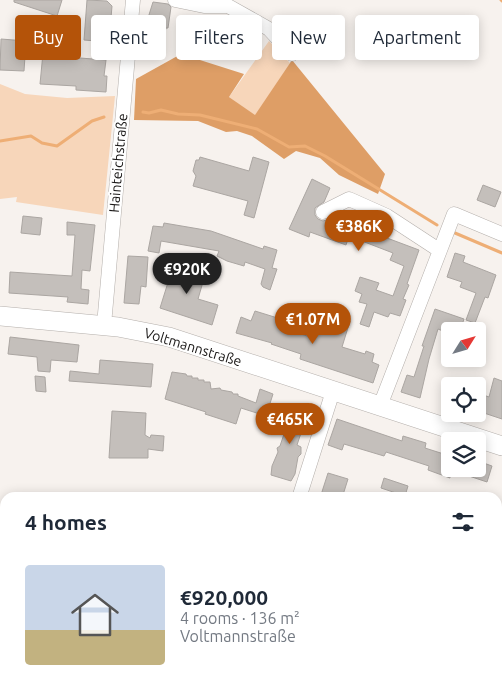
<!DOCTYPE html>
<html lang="en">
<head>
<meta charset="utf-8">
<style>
	body { margin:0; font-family:Ubuntu,sans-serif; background:#f2f2f3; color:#1f2937; height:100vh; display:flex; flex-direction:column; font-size:19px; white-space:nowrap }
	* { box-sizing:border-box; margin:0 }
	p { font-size:16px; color:#747a83 }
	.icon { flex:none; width:28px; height:28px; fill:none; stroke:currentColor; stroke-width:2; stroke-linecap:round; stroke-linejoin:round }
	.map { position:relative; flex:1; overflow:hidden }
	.panel { position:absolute; left:0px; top:492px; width:502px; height:196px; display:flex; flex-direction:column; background:#fff; border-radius:15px 15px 0 0; box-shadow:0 2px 12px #0003 }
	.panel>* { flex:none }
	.banner { position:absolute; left:15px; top:15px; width:472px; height:45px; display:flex; gap:10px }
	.needle { width:32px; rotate:53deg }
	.tools { position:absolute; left:441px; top:322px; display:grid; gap:10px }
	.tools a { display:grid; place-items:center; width:45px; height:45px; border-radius:5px; background:#fff; box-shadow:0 2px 12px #0003; font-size:25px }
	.price { position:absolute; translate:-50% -42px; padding:0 11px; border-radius:18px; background:#b45309; color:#fff; font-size:16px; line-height:32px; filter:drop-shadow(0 1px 2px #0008) }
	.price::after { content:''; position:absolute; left:50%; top:30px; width:15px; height:11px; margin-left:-8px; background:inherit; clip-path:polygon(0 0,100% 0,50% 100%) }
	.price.current { background:#222; color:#fff }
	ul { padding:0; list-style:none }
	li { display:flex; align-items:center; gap:15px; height:125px; padding:0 25px }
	li span { display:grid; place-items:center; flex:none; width:140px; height:100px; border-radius:5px; color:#555 }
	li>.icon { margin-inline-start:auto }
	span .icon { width:60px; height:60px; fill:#fffc; stroke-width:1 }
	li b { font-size:21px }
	h2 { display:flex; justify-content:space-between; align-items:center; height:60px; padding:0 25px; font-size:21px }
	.pill { padding:0 18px; border-radius:5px; background:#fff; box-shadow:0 2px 12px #0003; font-size:18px; line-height:45px }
	.pill.current { background:#b45309; color:#fff }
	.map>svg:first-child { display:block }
	.green { fill:#f7d6ba }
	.forest { fill:#de9e66 }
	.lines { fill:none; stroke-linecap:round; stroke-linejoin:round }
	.stream { stroke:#eeae75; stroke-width:3 }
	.building { fill:#c4bfbb; stroke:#aba6a2 }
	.street-casing { stroke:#b4afab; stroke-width:15 }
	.secondary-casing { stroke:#b4afab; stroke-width:20 }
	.street { stroke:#fff; stroke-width:14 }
	.secondary { stroke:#fff; stroke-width:19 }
	.labels { text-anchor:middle; stroke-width:4; stroke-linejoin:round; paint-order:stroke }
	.street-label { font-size:14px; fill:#181615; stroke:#fff }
</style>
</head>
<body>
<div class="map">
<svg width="502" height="688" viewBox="0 0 502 688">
	<rect width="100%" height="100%" fill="#f7f2ee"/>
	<path class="green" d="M269,41L290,63L255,116L229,97Z
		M0,84L25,94L67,98L115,96L103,215L16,202L17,197L0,199Z
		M498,672L502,673V688H269L252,684H498Z"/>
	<path class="forest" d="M181,54L244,74L229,97L255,115L292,60L385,174L378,194L339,175L320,158L296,151L284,159L252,136L237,131L226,132L198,121L134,120L136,79Z
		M0,535H5V684H9L0,685Z
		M498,607L502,609V673L498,672Z"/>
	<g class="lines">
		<path class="stream" d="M501,0L502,1
			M143,112L149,113L161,110L178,114L200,115L257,129L289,147L305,146L325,156L437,225
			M0,141L31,136L42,143L57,146L92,121L104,117
			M455,233L502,253"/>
	</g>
	<path class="building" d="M14,0H62L57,16L14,2Z
		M87,0L107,1L112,6L109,42L84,40Z
		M153,2L168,4L171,7L168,28H166L165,32L162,35L155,34L150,23L151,18H148Z
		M238,26L252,37L238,55L225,44Z
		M1,39L26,41L24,71L0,70Z
		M43,53L67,54V57L106,60L104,76H107L106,92L76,90V86L40,84Z
		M200,157L249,171L253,157L269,162L254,218L244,215L248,201L193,186L196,176L193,171L196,160H199Z
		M312,179L330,188L324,202L315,208V215L318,219L323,221L329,219L362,232L366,222L389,231L387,238L419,250L407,284L409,285L403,299L406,300L400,316L390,313L388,317L374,312L369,327L360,324L367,304L359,302L362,294L355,291L360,277L379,283L376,290L393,296L404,266L390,260L393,253L349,236L346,245L310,232L309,237L289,229Z
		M483,185L501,192L495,207L477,200Z
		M23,216L42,218L40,235L21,233Z
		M67,222L95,225L90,271L82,270L81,289L89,290L88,304L67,302L68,297L9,293L10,272L72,276L75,235H67Z
		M164,223L211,231L263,249L264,246L277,250L272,268L277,269L270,290L263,287L261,284L265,269L245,262L244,266L227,261L217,256L219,251L161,241L159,253L148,251L153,226L163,227Z
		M455,253L465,256L463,262L496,275L488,298L485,297L475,323L466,320L476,293L460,287L462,282L447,277Z
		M128,256L148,257L146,287L141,286L139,304L124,303Z
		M166,264L205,275L198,299L218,305L212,325L160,308L170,276L163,274Z
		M435,309L464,319L460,331H450V334L438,329L429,359L420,398L401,392L407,375L414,377L424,346H422Z
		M255,311L284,320L282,328L307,336L311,327L326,332L329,323L339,326L341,318L350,321L342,347L365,354L366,351L374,354L372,362L379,365L373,383L300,359L301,354L271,344L272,343L236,333L241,317L251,321Z
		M10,337L79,345L77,362L51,360L50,372L38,371L37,357L8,354Z
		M100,360L153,364L151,387L69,381L70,371L99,374Z
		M172,372L186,374L187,376H192V378H198V380H204V382H210L211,389L220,388L221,390L232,392L233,394H238V396L256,403L260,389L273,394L266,416L241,408L236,424L205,414L206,412L165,399Z
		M35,376L45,377L46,392L36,391Z
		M494,378L502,381V419L478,411V393L489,397Z
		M294,404L309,409L297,445L301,447V454L298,457L295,474L291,481L271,475L272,466L278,452L277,448L280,446Z
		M112,411L146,413L145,435L150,438L151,435L164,436L163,451L148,449V458H109Z
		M337,419L402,441L403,436L426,443L425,448L450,456V478L428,470L429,466L386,452L384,456L344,444L342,450L328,445Z
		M478,461L492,466L487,482L451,470V469H478Z
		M328,473L348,479L342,498H320Z
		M384,478L408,486L405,496L381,488Z"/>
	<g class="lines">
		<defs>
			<path id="street" d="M175,0L204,6H228L269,29L292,54
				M323,212L349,199L387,216L439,250
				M104,325L133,0
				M380,406L454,214L502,234
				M299,498L333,391
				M0,529H5"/>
			<path id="secondary" d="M0,316L118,327L169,337L502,446"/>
		</defs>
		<use href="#street" class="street-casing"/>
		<use href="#secondary" class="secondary-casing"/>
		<use href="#street" class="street"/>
		<use href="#secondary" class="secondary"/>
	</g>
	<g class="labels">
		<g class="street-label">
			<text transform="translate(118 163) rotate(-85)" y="5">Hainteichstraße</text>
			<text transform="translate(193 347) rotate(17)" y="5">Voltmannstraße</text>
		</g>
	</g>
</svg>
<div class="tools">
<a><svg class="needle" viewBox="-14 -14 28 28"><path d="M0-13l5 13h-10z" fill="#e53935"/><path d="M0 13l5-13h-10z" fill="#747a83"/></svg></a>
<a><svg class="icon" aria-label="locate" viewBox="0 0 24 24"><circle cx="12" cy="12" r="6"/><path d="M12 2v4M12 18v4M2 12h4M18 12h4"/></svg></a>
<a><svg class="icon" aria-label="layers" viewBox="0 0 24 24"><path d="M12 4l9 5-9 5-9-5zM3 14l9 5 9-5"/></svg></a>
</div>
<b class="price" style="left:359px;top:252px">€386K</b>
<b class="price current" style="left:187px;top:295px">€920K</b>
<b class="price" style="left:313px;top:345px">€1.07M</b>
<b class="price" style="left:290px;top:445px">€465K</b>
<div class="banner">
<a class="pill current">Buy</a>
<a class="pill">Rent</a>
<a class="pill">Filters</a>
<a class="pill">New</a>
<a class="pill">Apartment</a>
</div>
<section class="panel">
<h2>4 homes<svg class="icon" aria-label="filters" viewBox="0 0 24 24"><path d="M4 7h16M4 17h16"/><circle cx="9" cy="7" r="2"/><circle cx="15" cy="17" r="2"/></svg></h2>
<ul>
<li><span style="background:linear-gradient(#c9d6e8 65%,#c2b280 0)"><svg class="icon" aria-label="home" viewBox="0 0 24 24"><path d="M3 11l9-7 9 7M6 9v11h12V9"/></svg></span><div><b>€920,000</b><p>4 rooms · 136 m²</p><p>Voltmannstraße</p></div></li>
</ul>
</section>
</div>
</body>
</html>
